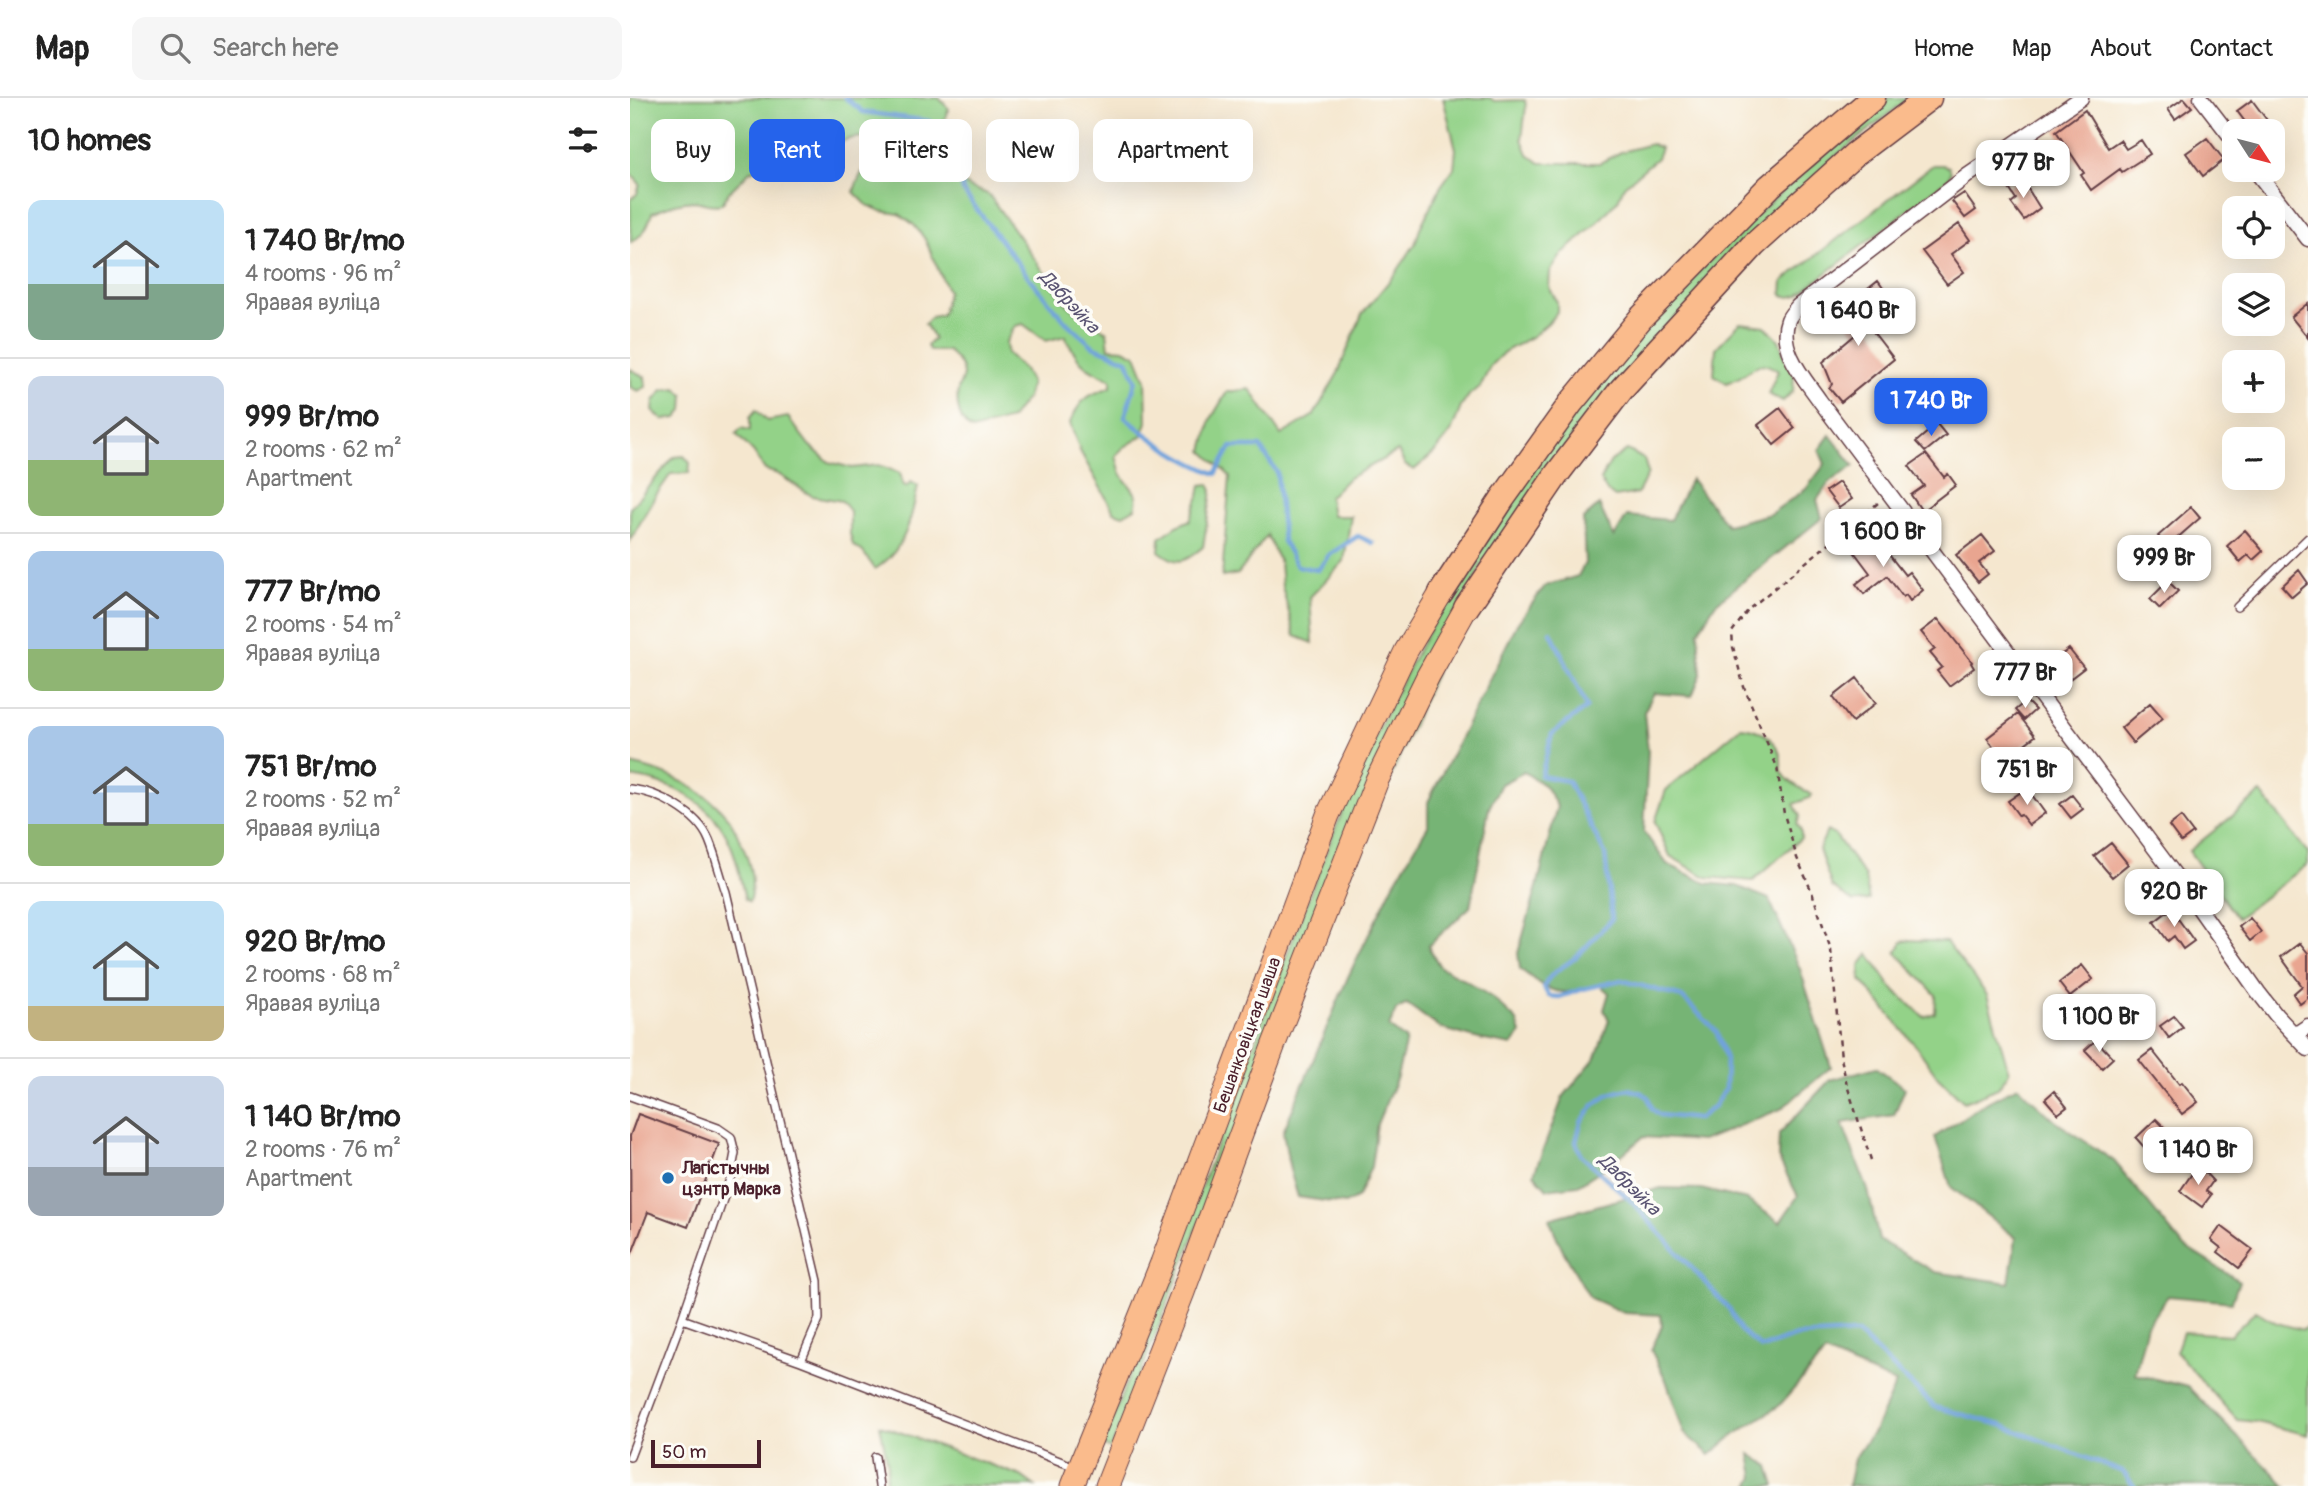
<!DOCTYPE html>
<html lang="en">
<head>
<meta charset="utf-8">
<style>
	body { margin:0; font-family:Pangolin,sans-serif; background:#f6f6f6; color:#222; height:100vh; display:flex; flex-direction:column; font-size:26px; white-space:nowrap }
	* { box-sizing:border-box; margin:0 }
	p { font-size:23px; color:#767676 }
	.icon { flex:none; width:38px; height:38px; fill:none; stroke:currentColor; stroke-width:2; stroke-linecap:round; stroke-linejoin:round }
	.map { position:relative; flex:1; overflow:hidden }
	.sheet { display:flex; flex-direction:column; background:#fff; width:630px }
	.sheet>* { flex:none }
	.guide { position:absolute; left:21px; top:21px; width:665px; height:63px; display:flex; gap:14px }
	.needle { width:46px; rotate:126deg }
	.fabs { position:absolute; left:1592px; top:21px; display:grid; gap:14px }
	.fabs a { display:grid; place-items:center; width:63px; height:63px; border-radius:14px; background:#fff; box-shadow:0 7px 28px #0002; font-size:35px }
	.scale { position:absolute; left:21px; bottom:18px; width:110px; box-sizing:border-box; padding-left:7px; border:4px solid #4a1f2b; border-top:0; font-size:19px; line-height:24px; white-space:nowrap; color:#4a1f2b; -webkit-text-stroke:5px #fdfcf7; paint-order:stroke }
	.price { position:absolute; translate:-50% -60px; padding:0 16px; border-radius:14px; background:#fff; color:#222; font-size:23px; line-height:46px; filter:drop-shadow(0 2px 4px #0008) }
	.price::after { content:''; position:absolute; left:50%; top:42px; width:21px; height:16px; margin-left:-10px; background:inherit; clip-path:polygon(0 0,100% 0,50% 100%) }
	.price.current { background:#2563eb; color:#fff }
	ul { padding:0; list-style:none }
	li { display:flex; align-items:center; gap:21px; height:175px; padding:0 28px }
	li+li { border-top:2px solid #e0e0e0 }
	li span { display:grid; place-items:center; flex:none; width:196px; height:140px; border-radius:14px; color:#555 }
	li>.icon { margin-inline-start:auto }
	span .icon { width:84px; height:84px; fill:#fffc; stroke-width:1 }
	li b { font-size:30px }
	h2 { display:flex; justify-content:space-between; align-items:center; height:84px; padding:0 28px; font-size:30px }
	.chip { padding:0 24px; border-radius:14px; background:#fff; box-shadow:0 7px 28px #0002; font-size:24px; line-height:63px }
	.chip.current { background:#2563eb; color:#fff }
	header { display:flex; align-items:center; gap:42px; box-sizing:border-box; height:98px; padding:0 35px; background:#fff; border-bottom:2px solid #e0e0e0 }
	header strong { font-size:33px }
	nav { display:flex; gap:38px; margin-inline-start:auto; font-size:24px }
	.search { width:490px; height:63px; background:#f6f6f6; display:flex; align-items:center; gap:18px; box-sizing:border-box; padding:0 24px; border-radius:14px; color:#767676; font-size:26px }
	main { display:flex; flex:1; min-height:0 }
	.map>svg:first-child { display:block }
	.green { fill:#93d288; stroke:#6e785a; stroke-width:2 }
	.forest { fill:#76b474; stroke:#606a50; stroke-width:2 }
	.lines { fill:none; stroke-linecap:round; stroke-linejoin:round }
	.stream { stroke:#71a3dc; stroke-width:4.5 }
	.building { fill:#e9a590 }
	.service-casing { stroke:#643d44; stroke-width:10 }
	.minor-casing { stroke:#643d44; stroke-width:17 }
	.primary-casing { stroke:#643d44; stroke-width:25 }
	.trunk-casing { stroke:#643d44; stroke-width:27 }
	.path { stroke:#643d44; stroke-width:2.5; stroke-dasharray:5 5; stroke-linecap:butt }
	.service { stroke:#fff; stroke-width:7 }
	.minor { stroke:#fff; stroke-width:14 }
	.primary { stroke:#fabb8c; stroke-width:23 }
	.trunk { stroke:#fabb8c; stroke-width:24 }
	.poi-dot { fill:#1f6fb2; stroke:#fdfcf7; stroke-width:2.5 }
	.labels { text-anchor:middle; stroke-width:7; stroke-linejoin:round; paint-order:stroke }
	.street-label { font-size:18px; fill:#4a1f2b; stroke:#fdfcf7 }
	.poi-label { font-size:18px; font-weight:bold; fill:#4a1f2b; stroke:#fdfcf7; text-anchor:start }
	.water-label { font-size:19px; font-style:italic; fill:#5a5472; stroke:#fdfcf7 }
</style>
</head>
<body>
<header>
<strong>Map</strong>
<div class="search"><svg class="icon" aria-label="search" viewBox="0 0 24 24"><circle cx="10" cy="10" r="6"/><path d="M15 15l6 6"/></svg>Search here</div>
<nav><a>Home</a><a>Map</a><a>About</a><a>Contact</a></nav>
</header>
<main>
<section class="sheet">
<h2>10 homes<svg class="icon" aria-label="filters" viewBox="0 0 24 24"><path d="M4 7h16M4 17h16"/><circle cx="9" cy="7" r="2"/><circle cx="15" cy="17" r="2"/></svg></h2>
<ul>
<li><span style="background:linear-gradient(#bfe0f5 60%,#7fa58c 0)"><svg class="icon" aria-label="home" viewBox="0 0 24 24"><path d="M3 11l9-7 9 7M6 9v11h12V9"/></svg></span><div><b>1 740 Br/mo</b><p>4 rooms · 96 m²</p><p>Яравая вуліца</p></div></li>
<li><span style="background:linear-gradient(#c9d6e8 60%,#8fb573 0)"><svg class="icon" aria-label="home" viewBox="0 0 24 24"><path d="M3 11l9-7 9 7M6 9v11h12V9"/></svg></span><div><b>999 Br/mo</b><p>2 rooms · 62 m²</p><p>Apartment</p></div></li>
<li><span style="background:linear-gradient(#a9c7e8 70%,#8fb573 0)"><svg class="icon" aria-label="home" viewBox="0 0 24 24"><path d="M3 11l9-7 9 7M6 9v11h12V9"/></svg></span><div><b>777 Br/mo</b><p>2 rooms · 54 m²</p><p>Яравая вуліца</p></div></li>
<li><span style="background:linear-gradient(#a9c7e8 70%,#8fb573 0)"><svg class="icon" aria-label="home" viewBox="0 0 24 24"><path d="M3 11l9-7 9 7M6 9v11h12V9"/></svg></span><div><b>751 Br/mo</b><p>2 rooms · 52 m²</p><p>Яравая вуліца</p></div></li>
<li><span style="background:linear-gradient(#bfe0f5 75%,#c2b280 0)"><svg class="icon" aria-label="home" viewBox="0 0 24 24"><path d="M3 11l9-7 9 7M6 9v11h12V9"/></svg></span><div><b>920 Br/mo</b><p>2 rooms · 68 m²</p><p>Яравая вуліца</p></div></li>
<li><span style="background:linear-gradient(#c9d6e8 65%,#9aa5b1 0)"><svg class="icon" aria-label="home" viewBox="0 0 24 24"><path d="M3 11l9-7 9 7M6 9v11h12V9"/></svg></span><div><b>1 140 Br/mo</b><p>2 rooms · 76 m²</p><p>Apartment</p></div></li>
</ul>
</section>
<div class="map">
<svg width="1678" height="1388" viewBox="0 0 1678 1388">
	<rect width="100%" height="100%" fill="#fdfcf7"/>
	<filter id="ink" filterUnits="userSpaceOnUse"><feTurbulence type="fractalNoise" baseFrequency=".0143" numOctaves="2"/><feDisplacementMap in="SourceGraphic" scale="14" xChannelSelector="R" yChannelSelector="G"/><feConvolveMatrix kernelMatrix="1 2 1 2 8 2 1 2 1" color-interpolation-filters="sRGB"/></filter>
	<filter id="wash" filterUnits="userSpaceOnUse"><feTurbulence type="fractalNoise" baseFrequency=".00686" numOctaves="4" result="noise"/><feDisplacementMap in="SourceGraphic" scale="28" xChannelSelector="R" yChannelSelector="G"/><feGaussianBlur stdDeviation="1.57" result="paint"/><feColorMatrix in="noise" values="0 0 0 0 0 0 0 0 0 0 0 0 0 0 0 0 0 1.4 0 .05"/><feComposite in="paint" operator="in"/></filter>
	<g filter="url(#wash)">
		<rect width="100%" height="100%" fill="#f5e7cf"/>
		<path class="green" d="M0,0H309L319,11L305,42C311,59 321,78 338,88C344,92 353,93 359,97L436,205L449,216L477,234L479,250L494,251L506,257L516,282L517,324L512,338L493,350L486,358C488,364 489,370 491,375C497,389 511,392 505,410L493,417L484,414L450,353L440,325C450,301 457,297 481,289V281C453,270 449,265 435,238L416,243L393,226L385,228L376,244L377,255L394,272L401,285L397,299L381,321L342,332C329,325 326,306 328,292C329,287 333,281 333,276C332,266 325,260 318,253H300L297,248L304,240L295,226L301,219L312,217L318,194L295,141L283,126L269,116L251,113L237,107L224,94C229,70 248,65 232,39L218,41L195,51L180,45L153,54L137,66L120,73L99,94L92,106C77,109 74,103 63,103C49,104 34,109 22,115C18,128 14,137 1,144L0,101L7,96L10,86L0,75Z
			M813,0H860L864,3L895,2L896,8L892,41L898,56L910,65H970L991,54L1021,46L1031,50L1027,60L994,88L988,102L965,127L932,156L920,174L919,189L927,204V214L918,225L903,238L874,254L861,267L850,289L840,296L831,309L821,334L806,353L784,372L775,367L768,353L717,381L699,399L702,418H721L714,463L680,499L683,545L665,538L652,488L650,465L637,437L608,476L592,479L600,378L573,353L581,321L597,294L620,291L651,337L684,317L708,275L732,216L766,175L785,146L791,128L811,88L824,70L826,51Z
			M1258,0H1279L1197,65L851,468L565,1135L481,1351L472,1347C527,1209 579,1069 630,930C679,798 726,665 794,541C808,516 825,492 841,467C888,391 940,316 999,248C1078,158 1167,77 1258,0Z
			M1303,67H1313L1319,69L1321,74L1318,81L1168,197L1160,199L1152,197L1153,183Z
			M1110,225L1135,228L1149,242L1155,260L1164,276L1163,293L1153,303L1138,296L1148,273C1130,261 1128,267 1113,277C1108,281 1102,282 1097,285L1084,277L1086,250Z
			M0,271L15,279L16,289L8,293L0,289Z
			M46,290L54,297L53,312L47,320L33,322L23,313L24,303L33,292Z
			M126,312L137,323L158,319L179,347L199,364L222,370L249,367L270,375L273,386L276,389L281,384L288,388C282,419 275,453 245,471L233,454L223,447L220,436V413L212,403L182,398L148,376L135,372L124,355L106,336L111,330L120,332V319Z
			M997,352L1014,361L1018,375L1008,395L985,399L977,393L970,382L981,363Z
			M54,358L60,365L59,375L41,376L24,400L0,443V410L44,359Z
			M579,386L582,393L573,449C554,464 549,469 529,453L530,440L545,429L560,422L569,398L571,387Z
			M1111,629C1128,630 1144,639 1150,656C1152,661 1150,668 1152,673C1156,684 1173,691 1182,697L1179,700L1164,706L1170,718L1167,726L1171,733V740L1123,783L1076,779L1040,758L1025,724L1036,692Z
			M0,666C36,673 76,691 99,721C105,730 110,741 114,751C121,769 125,785 119,804L115,801C110,781 107,758 97,739C78,702 40,684 0,679Z
			M1631,695L1678,755V766L1607,820L1559,753Z
			M1197,733L1206,738L1235,779L1239,802L1223,804L1202,789L1189,751Z
			M1281,842L1316,844L1357,897L1379,974L1368,990L1334,1004L1308,979L1286,948L1231,882L1230,867L1239,856L1261,889L1294,919L1305,915L1306,897L1266,854L1272,844Z
			M1626,1213L1647,1225L1673,1232L1678,1227V1337L1627,1324L1607,1322L1546,1254L1553,1234L1601,1237Z
			M250,1327L391,1378L405,1388H255L258,1367Z"/>
		<path class="forest" d="M1200,337L1224,368L1199,385L1187,402L1192,420L1085,506L1068,534L1071,576L1062,598L1024,595L1014,614L1018,653L1014,734L1037,766L1076,785L1107,788L1139,801L1170,871L1201,969L1151,1011L1072,1043L1013,1039L982,1065L948,1087L917,1091L904,1076L933,999L966,959L979,922L974,912L979,895L970,887C929,899 923,897 890,871L888,855L907,789L927,708L915,688L894,674L871,686L859,710L840,809L798,848L810,869L835,882L864,901L887,923L891,935L882,947L849,941L810,930L777,906L766,912L759,929L776,942L767,979L747,1026L741,1069L728,1099L715,1106L668,1099L660,1072L653,1034L718,879L764,785L798,728V704L887,526L915,488L948,478L955,465L953,421L969,407L984,439L997,418L1040,422L1061,381L1097,427L1140,416L1176,391L1195,366L1189,352Z
			M1246,969L1275,990L1264,1017L1212,1025L1238,1092L1249,1142L1305,1174L1379,1185L1386,1140L1321,1089L1305,1039L1350,1008L1388,988L1425,1023L1484,1063L1552,1147L1609,1183L1602,1204L1538,1198L1517,1227L1505,1276L1558,1289L1656,1388H1218L1224,1361L1245,1331L1266,1285L1195,1255L1149,1308L1104,1337L1080,1357L1054,1335L1036,1282L1021,1252L1032,1228L1031,1217L994,1215L960,1200L932,1151L919,1121L1031,1090L1071,1091L1117,1102L1150,1124L1168,1098L1148,1060L1149,1036L1200,982Z
			M1120,1356L1139,1368L1145,1388H1119L1124,1379Z"/>
		<g class="lines">
			<path class="stream" d="M215,0L233,14L299,23L324,50L333,93L400,181L436,224L463,248L497,262L506,282L495,319C522,343 553,362 586,376L601,349H630L647,374L653,443L667,468L688,472L699,457L728,438L743,445
				M921,534L957,609L922,636L911,678L938,683L975,756L982,821C970,833 959,847 946,859C935,869 918,874 914,890L919,898L929,899L953,891L991,882L1052,899L1086,933L1096,961L1095,991L1084,1008L1068,1021L1030,1017L1022,1011L1018,999L1012,995L998,991L979,996L964,1007L951,1024L946,1044L951,1057L999,1101L1100,1212L1110,1232L1131,1250L1167,1238L1227,1235L1305,1309L1371,1327L1493,1374L1504,1388"/>
		</g>
		<g id="blocks">
			<path class="building" d="M1554,0L1562,9L1545,21L1538,11Z
				M1622,2L1645,33H1622L1607,13Z
				M1455,12L1478,50L1490,42L1496,51L1511,42L1520,56L1492,74L1490,71L1461,92L1451,77L1454,75L1426,33Z
				M1577,40L1594,62L1573,78L1556,55Z
				M1392,56L1400,68L1391,74L1382,63Z
				M1391,80L1410,110L1394,122L1381,105L1386,101L1378,89Z
				M1334,95L1346,112L1335,120L1322,103Z
				M1329,126L1340,142L1321,156L1334,174L1317,186L1292,153Z
				M1248,183L1258,197L1231,218L1264,261L1211,304L1199,290L1202,286L1193,264L1226,236L1209,214Z
				M1678,205V240L1661,219Z
				M1150,310L1165,330L1144,347L1128,327Z
				M1307,326L1316,337L1295,354L1286,344Z
				M1296,356L1314,379L1318,376L1326,387L1292,413L1281,397L1294,388L1279,368Z
				M1209,384L1222,401L1209,410L1196,393Z
				M1561,409L1570,420L1537,449L1528,438Z
				M1615,432L1633,453L1623,462L1618,457L1610,464L1597,448Z
				M1242,435L1275,477L1279,474L1293,492L1280,503L1276,497L1273,499L1257,478L1234,496L1226,486L1240,475L1222,451Z
				M1352,437L1365,453L1349,465L1358,476L1348,484L1326,457Z
				M1669,472L1678,485L1662,499L1652,488Z
				M1538,483L1548,493L1530,511L1520,501Z
				M1308,521L1342,564L1341,565L1344,570L1319,588L1307,573L1312,569L1300,555L1305,551L1291,534Z
				M1439,551L1454,570L1437,583L1422,564Z
				M1227,580L1246,605L1222,624L1203,599Z
				M1396,603L1405,612L1394,622L1385,612Z
				M1520,605L1533,620L1503,645L1491,630Z
				M1388,616L1405,638L1374,662L1357,640Z
				M1397,690L1415,715L1399,727L1391,717L1389,718L1378,703Z
				M1442,697L1453,711L1441,720L1430,706Z
				M1551,719L1563,735L1551,744L1539,728Z
				M1481,745L1498,766L1482,779L1464,758Z
				M1541,788L1552,803L1544,810L1533,794Z
				M1541,811L1564,843L1553,851L1544,838L1538,843L1524,824Z
				M1620,820L1631,834L1620,843L1609,829Z
				M1670,845L1678,855V900L1670,906L1663,896L1672,888L1651,859Z
				M1452,867L1463,881L1440,899L1429,885Z
				M1485,905L1495,917L1487,923L1489,926L1479,935L1467,920Z
				M1544,918L1553,929L1539,940L1530,928Z
				M1466,942L1483,960L1472,970L1455,952Z
				M1522,952L1549,986L1552,984L1568,1004L1552,1016L1509,962Z
				M1424,993L1437,1009L1428,1016L1415,1001Z
				M8,1016L89,1046L58,1129L18,1114L1,1158L0,1038Z
				M1526,1021L1535,1030L1514,1049L1506,1040Z
				M1568,1067L1583,1083L1576,1093L1581,1097L1572,1109L1550,1093Z
				M1591,1128L1623,1152L1609,1170L1588,1154L1591,1150L1581,1142Z"/>
		</g>
	</g>
	<g filter="url(#ink)">
		<use href="#blocks" fill-opacity="0" stroke="#643d44" stroke-width="2"/>
		<g class="lines">
			<defs>
				<path id="service" d="M1607,509L1678,440
					M0,691C28,694 68,715 79,742C86,759 90,777 96,794L188,1183L189,1221L171,1263
					M0,998L88,1030L101,1039L105,1055L100,1081L52,1221L171,1263L445,1369
					M0,1359L52,1221
					M245,1359L249,1388"/>
				<path id="minor" d="M1451,0L1337,78L1168,208C1165,212 1160,217 1158,222C1147,251 1175,281 1190,303L1559,796L1628,894L1646,917L1678,951
					M1571,0L1605,44
					M1625,72L1678,141
					M1666,936L1678,928"/>
				<path id="primary" d="M442,1388L532,1165L698,717L776,553L811,495
					M477,1388L553,1194L644,946L747,682L798,578L836,510"/>
				<path id="trunk" d="M811,495L873,400L941,305L1011,220L1140,88L1243,0
					M836,510L927,376L991,292L1124,147L1225,56L1299,0"/>
			</defs>
			<use href="#service" class="service-casing"/>
			<use href="#minor" class="minor-casing"/>
			<use href="#primary" class="primary-casing"/>
			<use href="#trunk" class="trunk-casing"/>
			<path class="path" d="M1241,1062L1217,987L1211,960L1201,852L1182,794L1167,760L1154,716L1147,669L1114,589L1103,549L1102,534L1119,511L1248,405"/>
			<use href="#service" class="service"/>
			<use href="#minor" class="minor"/>
			<use href="#primary" class="primary"/>
			<use href="#trunk" class="trunk"/>
		</g>
	</g>
	<circle class="poi-dot" cx="38" cy="1080" r="7"/>
	<g class="labels">
		<g class="street-label">
			<text transform="translate(617 937) rotate(-70)" y="6">Бешанковіцкая шаша</text>
		</g>
		<g class="poi-label">
			<text x="52" y="1076">Лагістычны<tspan x="52" dy="21">цэнтр Марка</tspan></text>
		</g>
		<g class="water-label">
			<text transform="translate(440 203) rotate(47)" y="7">Дабрэйка</text>
			<text transform="translate(1000 1086) rotate(45)" y="7">Дабрэйка</text>
		</g>
	</g>
</svg>
<div class="fabs">
<a><svg class="needle" viewBox="-14 -14 28 28"><path d="M0-13l5 13h-10z" fill="#e53935"/><path d="M0 13l5-13h-10z" fill="#767676"/></svg></a>
<a><svg class="icon" aria-label="locate" viewBox="0 0 24 24"><circle cx="12" cy="12" r="6"/><path d="M12 2v4M12 18v4M2 12h4M18 12h4"/></svg></a>
<a><svg class="icon" aria-label="layers" viewBox="0 0 24 24"><path d="M12 4l9 5-9 5-9-5zM3 14l9 5 9-5"/></svg></a>
<a>+</a>
<a>−</a>
</div>
<div class="scale">50 m</div>
<b class="price" style="left:1393px;top:102px">977 Br</b>
<b class="price" style="left:1228px;top:250px">1 640 Br</b>
<b class="price current" style="left:1301px;top:340px">1 740 Br</b>
<b class="price" style="left:1253px;top:471px">1 600 Br</b>
<b class="price" style="left:1534px;top:497px">999 Br</b>
<b class="price" style="left:1395px;top:612px">777 Br</b>
<b class="price" style="left:1397px;top:709px">751 Br</b>
<b class="price" style="left:1544px;top:831px">920 Br</b>
<b class="price" style="left:1469px;top:956px">1 100 Br</b>
<b class="price" style="left:1568px;top:1089px">1 140 Br</b>
<div class="guide">
<a class="chip">Buy</a>
<a class="chip current">Rent</a>
<a class="chip">Filters</a>
<a class="chip">New</a>
<a class="chip">Apartment</a>
</div>
</div>
</main>
</body>
</html>
